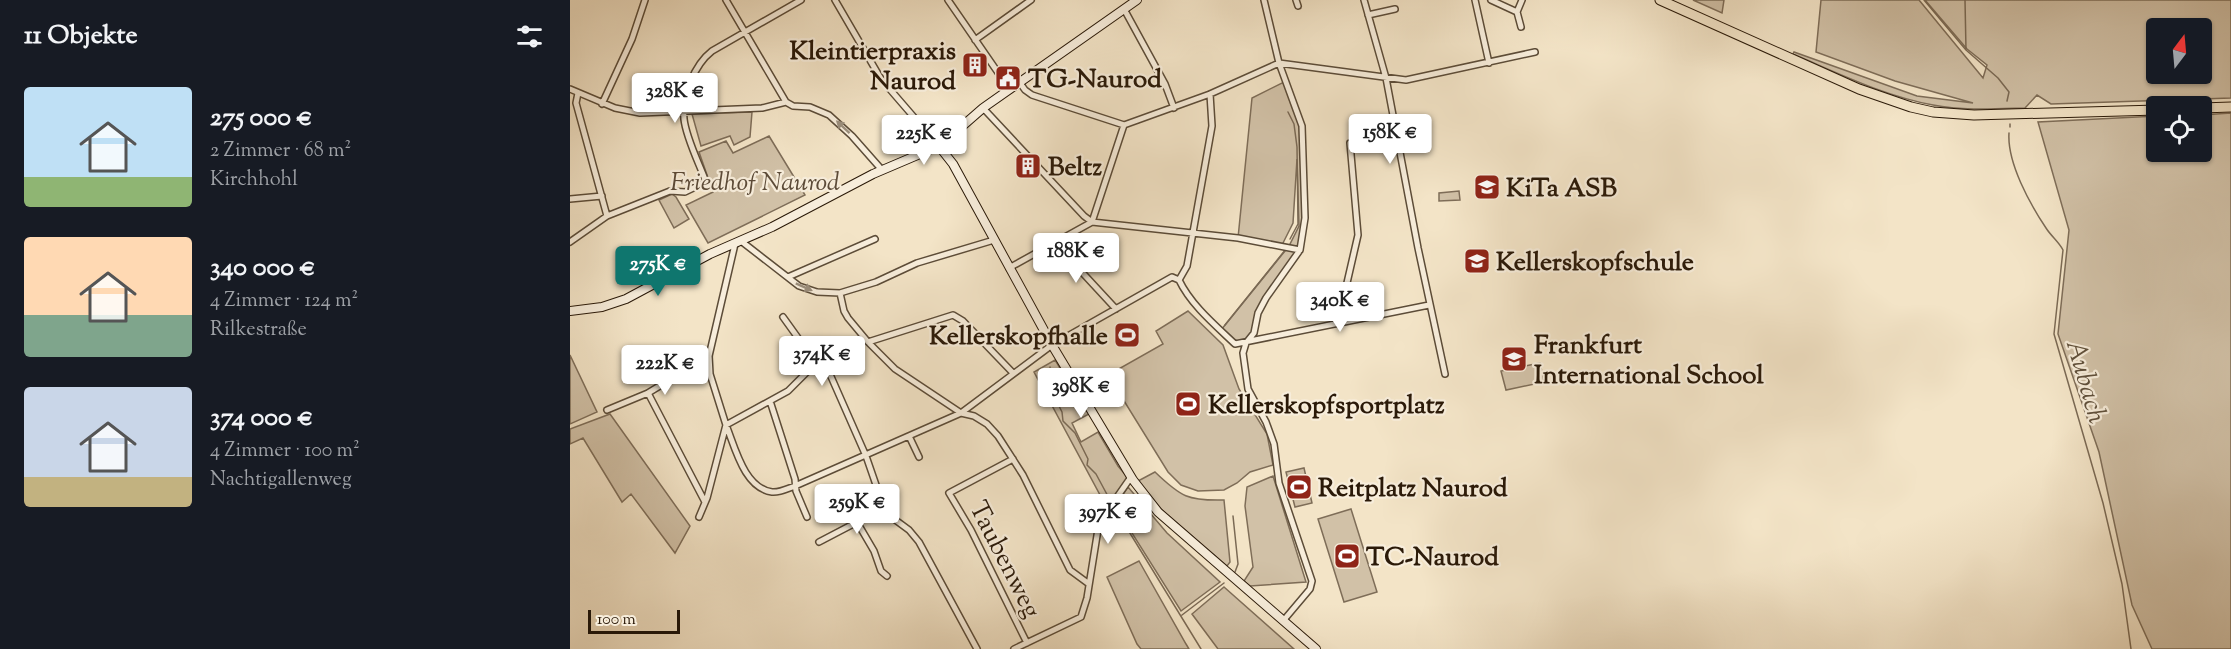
<!DOCTYPE html>
<html lang="de">
<head>
<meta charset="utf-8">
<style>
	body { margin:0; font-family:"Sorts Mill Goudy",serif; background:#20242c; color:#f1f3f6; height:100vh; display:flex; flex-direction:column; font-size:22px; white-space:nowrap }
	* { box-sizing:border-box; margin:0 }
	p { font-size:20px; color:#9ea1a6 }
	.icon { flex:none; width:33px; height:33px; fill:none; stroke:currentColor; stroke-width:2; stroke-linecap:round; stroke-linejoin:round }
	.map { position:relative; flex:1; overflow:hidden }
	.side { display:flex; flex-direction:column; background:#171b24; width:570px }
	.side>* { flex:none }
	.needle { width:39px; rotate:16deg }
	.buttons { position:absolute; left:1576px; top:18px; display:grid; gap:12px }
	.buttons a { display:grid; place-items:center; width:66px; height:66px; border-radius:6px; background:#171b24; box-shadow:0 2px 4px #0004; font-size:30px }
	.scale { position:absolute; left:18px; bottom:15px; width:92px; box-sizing:border-box; padding-left:6px; border:3px solid #2a1908; border-top:0; font-size:16px; line-height:21px; white-space:nowrap; color:#2a1908; -webkit-text-stroke:4px #f7eddb; paint-order:stroke }
	.price { position:absolute; translate:-50% -51px; padding:0 14px; border-radius:6px; background:#fff; color:#222; font-size:20px; line-height:39px; filter:drop-shadow(0 2px 3px #0008) }
	.price::after { content:''; position:absolute; left:50%; top:36px; width:18px; height:14px; margin-left:-9px; background:inherit; clip-path:polygon(0 0,100% 0,50% 100%) }
	.price.current { background:#0f766e; color:#fff }
	ul { padding:0; list-style:none }
	li { display:flex; align-items:center; gap:18px; height:150px; padding:0 24px }
	li span { display:grid; place-items:center; flex:none; width:168px; height:120px; border-radius:6px; color:#555 }
	li>.icon { margin-inline-start:auto }
	span .icon { width:72px; height:72px; fill:#fffc; stroke-width:1 }
	li b { font-size:26px }
	h2 { display:flex; justify-content:space-between; align-items:center; height:72px; padding:0 24px; font-size:26px }
	main { display:flex; flex:1; min-height:0 }
	.map>svg:first-child { display:block }
	.green { fill:#d1c1a7; stroke:#7e6d58; stroke-width:1.5; fill-rule:evenodd }
	.lines { fill:none; stroke-linecap:round; stroke-linejoin:round }
	.stream { stroke:#7a6954; stroke-width:1.5 }
	.street-casing { stroke:#5c4c38; stroke-width:8 }
	.secondary-casing { stroke:#2a1908; stroke-width:10 }
	.primary-casing { stroke:#2a1908; stroke-width:11 }
	.street { stroke:#f7eddb; stroke-width:5 }
	.secondary { stroke:#f7eddb; stroke-width:8 }
	.primary { stroke:#f3e4c7; stroke-width:9 }
	.oneway { fill:#9b8e7c }
	.labels { text-anchor:middle; stroke-width:4.5; stroke-linejoin:round; paint-order:stroke }
	.poi-label { font-size:26px; font-weight:bold; fill:#2a1908; stroke:#f7eddb; text-anchor:start }
	.park-label { font-size:26px; font-style:italic; fill:#5c4b38; stroke:#f7eddb }
	.street-label { font-size:26px; fill:#2a1908; stroke:#f7eddb }
	.water-label { font-size:27px; font-style:italic; fill:#5f4f3a; stroke:#f7eddb }
</style>
</head>
<body>
<main>
<section class="side">
<h2>11 Objekte<svg class="icon" aria-label="filters" viewBox="0 0 24 24"><path d="M4 7h16M4 17h16"/><circle cx="9" cy="7" r="2"/><circle cx="15" cy="17" r="2"/></svg></h2>
<ul>
<li><span style="background:linear-gradient(#bfe0f5 75%,#8fb573 0)"><svg class="icon" aria-label="home" viewBox="0 0 24 24"><path d="M3 11l9-7 9 7M6 9v11h12V9"/></svg></span><div><b>275 000 €</b><p>2 Zimmer · 68 m²</p><p>Kirchhohl</p></div></li>
<li><span style="background:linear-gradient(#ffd9b3 65%,#7fa58c 0)"><svg class="icon" aria-label="home" viewBox="0 0 24 24"><path d="M3 11l9-7 9 7M6 9v11h12V9"/></svg></span><div><b>340 000 €</b><p>4 Zimmer · 124 m²</p><p>Rilkestraße</p></div></li>
<li><span style="background:linear-gradient(#c9d6e8 75%,#c2b280 0)"><svg class="icon" aria-label="home" viewBox="0 0 24 24"><path d="M3 11l9-7 9 7M6 9v11h12V9"/></svg></span><div><b>374 000 €</b><p>4 Zimmer · 100 m²</p><p>Nachtigallenweg</p></div></li>
</ul>
</section>
<div class="map">
<svg width="1661" height="649" viewBox="0 0 1661 649">
	<rect width="100%" height="100%" fill="#f3e4c7"/>
	<filter id="stains"><feTurbulence type="fractalNoise" baseFrequency=".00333" numOctaves="4"/><feColorMatrix values="0 0 0 0 .2 0 0 0 0 .09 0 0 0 0 .02 0 0 0 .5 -.17"/></filter>
	<radialGradient id="worn" r=".72"><stop offset=".6" stop-color="#630" stop-opacity="0"/><stop offset="1" stop-color="#630" stop-opacity=".3"/></radialGradient>
	<path class="green" d="M1123,0H1154L1152,13Z
		M1251,0H1349L1413,78L1417,65L1397,49L1355,0H1661V98L1481,104L1467,95L1455,108C1424,109 1393,111 1363,105C1314,96 1268,73 1223,54L1224,52L1347,96L1403,103L1325,81L1246,52ZM1587,28H1632V74H1587Z
		M716,81L732,126L735,218L730,250L688,313L684,333L676,343L665,344L651,330L719,246L729,226L727,159L723,223L712,245L668,238L682,98Z
		M182,112L180,137L164,145L160,136L131,146L122,114Z
		M1661,113V649H1582L1562,605L1529,452L1488,334L1499,230L1468,122L1587,116V152H1632V115Z
		M199,136L235,195L138,243L116,205L143,192L129,152L156,141L163,153Z
		M889,191L890,200L869,201V193Z
		M102,194L106,197L119,219L104,228L89,200Z
		M618,311L653,345L669,389L697,434L703,465L680,472L667,483L654,490L628,491L611,485L598,472L538,375L593,344L586,331Z
		M0,355L27,412L0,424Z
		M485,360L519,414L502,423L511,442L528,432L548,466L558,478L542,501L536,506L464,372Z
		M970,363L974,382L936,390L931,371Z
		M40,414L120,526L105,553L61,494L52,502L13,438L0,444V429Z
		M734,468L742,503L725,507L716,472Z
		M585,472C611,497 618,501 654,500L660,562L657,566L592,510L568,481Z
		M703,476L736,582L680,586L674,581L683,567L675,506L677,487Z
		M558,487L597,533L650,582L611,611L545,506Z
		M781,509L807,592L774,602L748,519Z
		M569,561L616,644L619,649H571L567,644L537,577Z
		M654,587L724,649H648L622,614Z"/>
	<g class="lines">
		<path class="stream" d="M1354,0L1396,50
			M1395,0L1396,50L1428,78L1439,92L1437,101
			M718,112L724,124L727,147L728,224L720,239
			M1440,127V124
			M1439,133C1437,163 1460,204 1476,228C1481,236 1489,242 1493,250L1484,334L1533,503L1552,584L1561,649
			M655,325L716,249
			M480,367L481,390L492,412L493,421L505,433L518,459L517,465L526,474L540,500
			M547,512L631,649
			M663,516L668,564L665,572
			M612,615L654,583"/>
		<defs>
			<path id="street" d="M156,0L216,102
				M265,0L311,79L368,145
				M378,0L440,90
				M694,0L709,63L732,126L735,218L730,250L696,298L688,313L684,333L676,343L673,353L678,389L696,422L704,444L709,483L742,581L740,589L713,621
				M726,0L728,6
				M794,0L816,78L848,248L875,374
				M905,0L919,63
				M921,0L947,12L951,27
				M554,9L595,84L604,108
				M947,12L952,0
				M798,15L825,9
				M405,40L461,0
				M450,83L455,90L462,95L554,125L640,94L709,63L836,80L965,52
				M0,89L45,108L70,113L192,108L216,102L223,106L240,107L259,115L282,136L312,170
				M32,104L62,39L75,0
				M413,108L514,216L522,222L668,238L730,250
				M0,199L32,196
				M37,216L100,191L115,192L136,182C129,163 116,138 114,119C112,96 124,65 142,51L231,0
				M171,241L229,286L247,292L270,293L306,282L347,263L424,240
				M0,242L37,216L6,103L8,93
				M484,242L546,309
				M439,268L522,222L554,125
				M218,277L305,239
				M609,280C621,305 645,325 665,344L859,305
				M609,280L617,266L642,126L640,94
				M270,293L274,311L278,318L298,342L325,369L391,413L404,416L417,424L428,436L453,475L500,570L519,584
				M213,317L246,363L259,372L296,456L314,508L320,516L339,530L349,542L407,649
				M768,322L788,235L780,143L827,138
				M298,342L383,315L393,321L443,373
				M246,363L218,391L156,425C165,447 174,488 202,492C209,493 219,488 225,486L391,413L482,345L602,277L609,280
				M78,393L135,502
				M200,401L225,479L226,491L237,517
				M37,410L78,393L139,356
				M339,436L349,457
				M443,459L379,493L401,530L457,643
				M129,517L137,498L156,425L140,374L139,356L165,244
				M287,522L304,551L311,571L317,576
				M249,542L314,508
				M444,649L511,617L517,598L529,523L561,477"/>
			<path id="secondary" d="M368,145L383,164L482,345L563,480L588,512L746,649
				M0,311L32,307L56,299L140,254L202,227L303,174L357,151L381,136L413,108L567,0"/>
			<path id="primary" d="M1090,0L1289,89L1341,107L1363,112L1404,115L1587,110
				M1632,108L1661,107"/>
		</defs>
		<use href="#street" class="street-casing"/>
		<use href="#secondary" class="secondary-casing"/>
		<use href="#primary" class="primary-casing"/>
		<use href="#street" class="street"/>
		<use href="#secondary" class="secondary"/>
		<use href="#primary" class="primary"/>
	</g>
	<defs><path id="oneway-solid" d="M-6-.8H1V-3.2L6.5 0L1 3.2V.8H-6Z" transform="scale(1.5)"/></defs>
	<g class="oneway">
		<use href="#oneway-solid" transform="translate(273 127) rotate(-137)"/>
		<use href="#oneway-solid" transform="translate(234 287) rotate(24)"/>
	</g>
	<defs>
		<symbol id="building-square" viewBox="-11 -11 22 22"><rect x="-9" y="-9" width="18" height="18" rx="4" fill="#8f2418" stroke="#f7eddb"/><path d="M-4-6H4V6H1V3H-1V6H-4ZM-2.5-4.3h1.7v1.8h-1.7ZM.8-4.3h1.7v1.8H.8ZM-2.5-1h1.7V.8h-1.7ZM.8-1h1.7V.8H.8Z" fill="#fff"/></symbol>
		<symbol id="civic-square" viewBox="-11 -11 22 22"><rect x="-9" y="-9" width="18" height="18" rx="4" fill="#8f2418" stroke="#f7eddb"/><path d="M-.6-6.5H3V-4.5H.6V-3L4-1V1h2V6H-6V1h2V-1L-.6-3ZM-1.2 2.5V6h2.4V2.5Z" fill="#fff"/></symbol>
		<symbol id="school-square" viewBox="-11 -11 22 22"><rect x="-9" y="-9" width="18" height="18" rx="4" fill="#8f2418" stroke="#f7eddb"/><path d="M0-5L7-2L0 1L-7-2ZM-4 1L0 2.5L4 1V4Q0 6-4 4Z" fill="#fff"/></symbol>
		<symbol id="stadium-square" viewBox="-11 -11 22 22"><rect x="-9" y="-9" width="18" height="18" rx="4" fill="#8f2418" stroke="#f7eddb"/><path d="M0-5a6.5 5 0 1 0 0 10a6.5 5 0 1 0 0-10ZM-3.5-1.8h7v3.6h-7Z" fill="#fff"/></symbol>
	</defs>
	<g fill-rule="evenodd">
		<use href="#building-square" x="390" y="50" width="30" height="30"/>
		<use href="#civic-square" x="423" y="63" width="30" height="30"/>
		<use href="#building-square" x="443" y="151" width="30" height="30"/>
		<use href="#school-square" x="902" y="172" width="30" height="30"/>
		<use href="#school-square" x="892" y="246" width="30" height="30"/>
		<use href="#stadium-square" x="542" y="320" width="30" height="30"/>
		<use href="#school-square" x="929" y="344" width="30" height="30"/>
		<use href="#stadium-square" x="603" y="389" width="30" height="30"/>
		<use href="#stadium-square" x="714" y="472" width="30" height="30"/>
		<use href="#stadium-square" x="762" y="541" width="30" height="30"/>
	</g>
	<g class="labels">
		<g class="poi-label">
			<text x="386" y="59" text-anchor="end">Kleintierpraxis<tspan x="386" dy="30">Naurod</tspan></text>
			<text x="458" y="87">TG-Naurod</text>
			<text x="478" y="175">Beltz</text>
			<text x="936" y="196">KiTa ASB</text>
			<text x="926" y="270">Kellerskopfschule</text>
			<text x="538" y="344" text-anchor="end">Kellerskopfhalle</text>
			<text x="964" y="353">Frankfurt<tspan x="964" dy="30">International School</tspan></text>
			<text x="638" y="413">Kellerskopfsportplatz</text>
			<text x="748" y="496">Reitplatz Naurod</text>
			<text x="796" y="565">TC-Naurod</text>
		</g>
		<g class="park-label">
			<text x="185" y="190">Friedhof Naurod</text>
		</g>
		<g class="street-label">
			<text transform="translate(436 559) rotate(63)" y="9">Taubenweg</text>
		</g>
		<g class="water-label">
			<text transform="translate(1517 381) rotate(74)" y="9">Aubach</text>
		</g>
	</g>
	<rect width="100%" height="100%" filter="url(#stains)"/>
	<rect width="100%" height="100%" fill="url(#worn)"/>
</svg>
<div class="buttons">
<a><svg class="needle" viewBox="-14 -14 28 28"><path d="M0-13l5 13h-10z" fill="#e53935"/><path d="M0 13l5-13h-10z" fill="#9ea1a6"/></svg></a>
<a><svg class="icon" aria-label="locate" viewBox="0 0 24 24"><circle cx="12" cy="12" r="6"/><path d="M12 2v4M12 18v4M2 12h4M18 12h4"/></svg></a>
</div>
<div class="scale">100 m</div>
<b class="price" style="left:105px;top:124px">328K €</b>
<b class="price" style="left:820px;top:165px">158K €</b>
<b class="price" style="left:354px;top:166px">225K €</b>
<b class="price" style="left:506px;top:284px">188K €</b>
<b class="price current" style="left:88px;top:297px">275K €</b>
<b class="price" style="left:770px;top:333px">340K €</b>
<b class="price" style="left:252px;top:387px">374K €</b>
<b class="price" style="left:95px;top:396px">222K €</b>
<b class="price" style="left:511px;top:419px">398K €</b>
<b class="price" style="left:287px;top:535px">259K €</b>
<b class="price" style="left:538px;top:545px">397K €</b>
</div>
</main>
</body>
</html>
